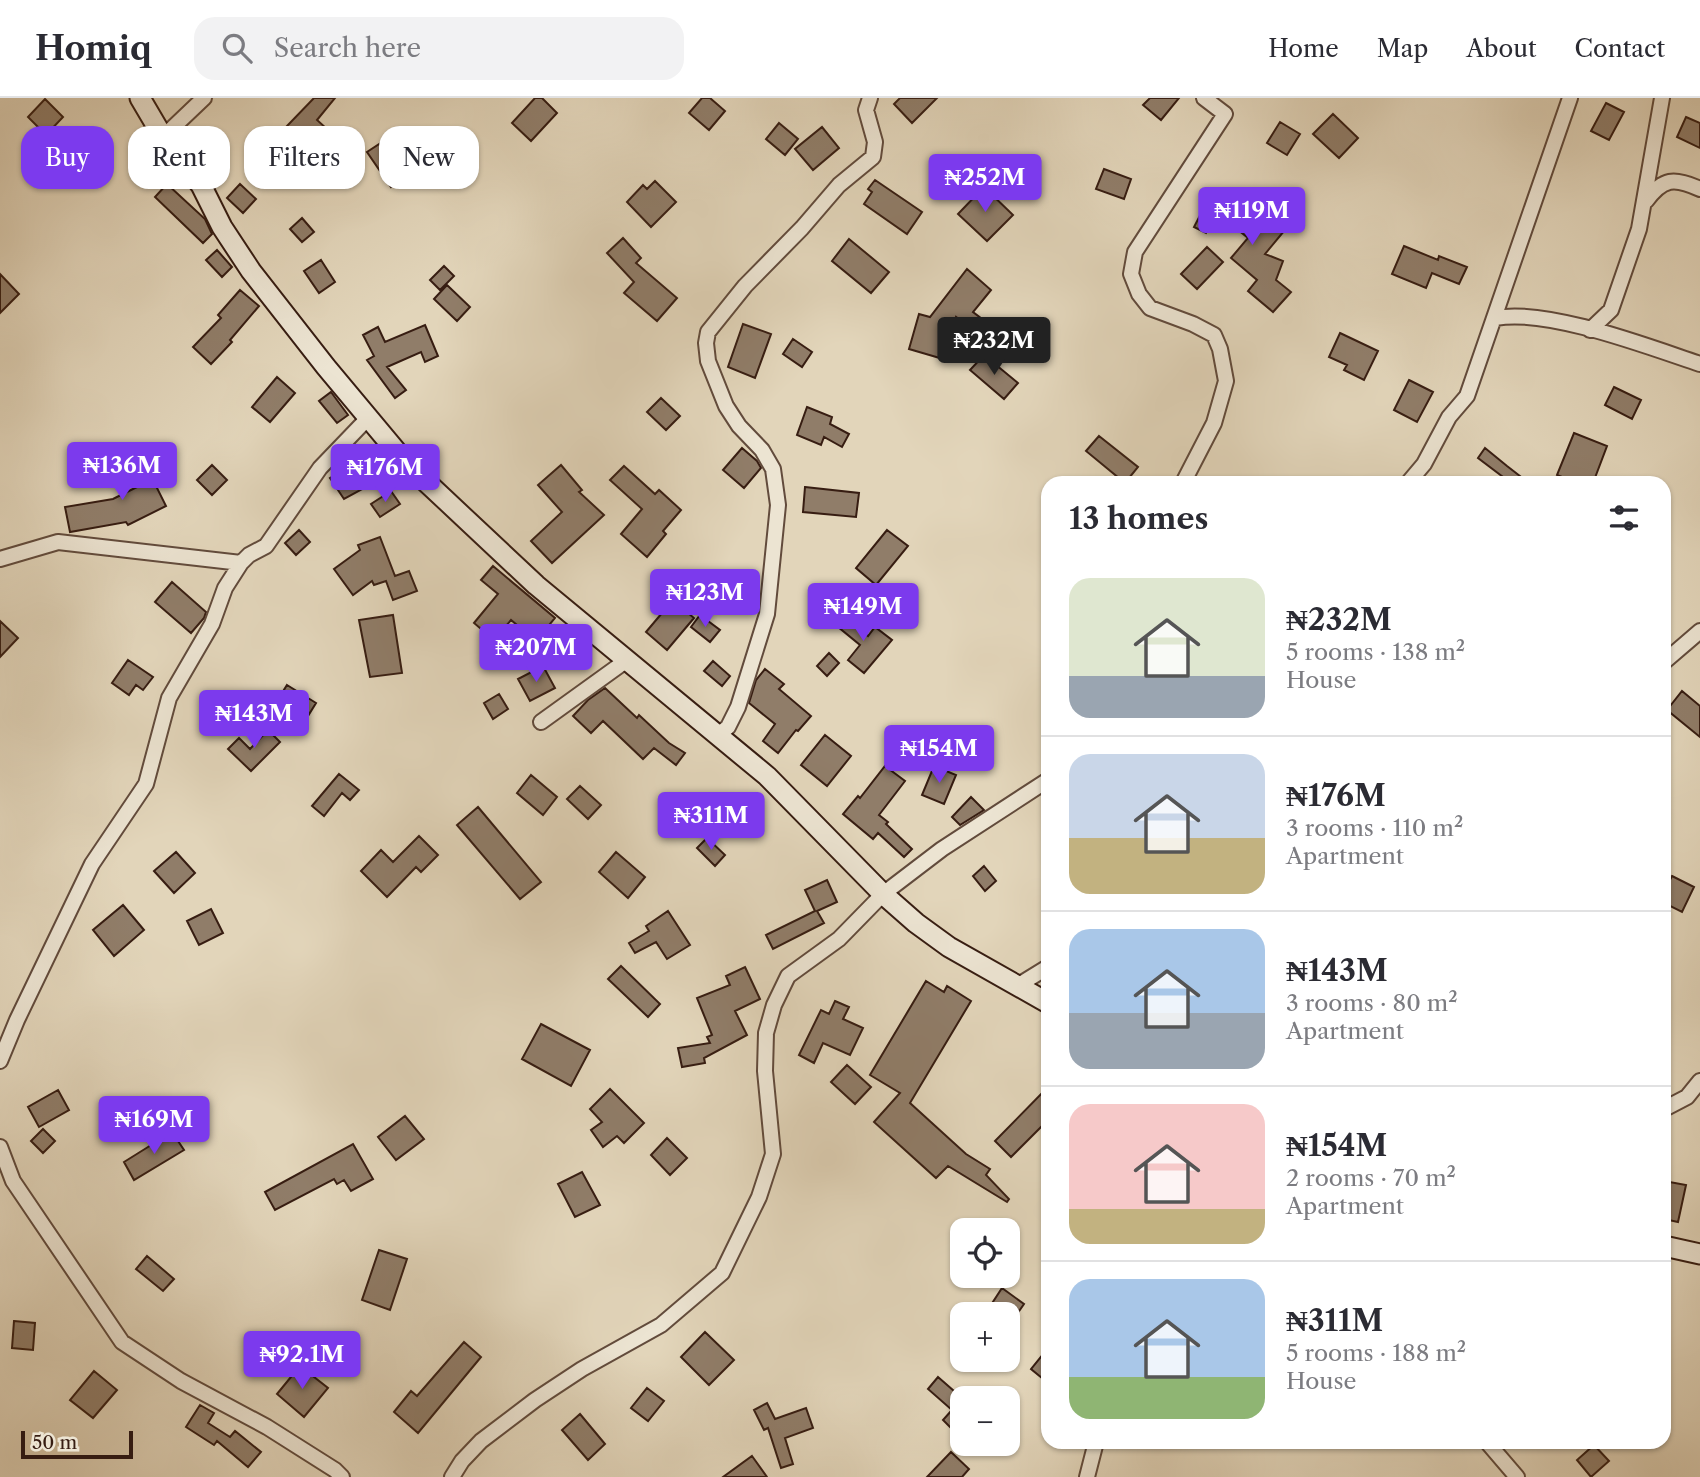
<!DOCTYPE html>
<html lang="en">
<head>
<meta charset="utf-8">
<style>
	body { margin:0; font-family:"Libre Caslon Text",serif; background:#f2f2f3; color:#2b2b33; height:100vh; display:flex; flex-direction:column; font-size:26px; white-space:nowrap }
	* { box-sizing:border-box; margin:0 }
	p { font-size:23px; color:#7c7c81 }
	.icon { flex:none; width:38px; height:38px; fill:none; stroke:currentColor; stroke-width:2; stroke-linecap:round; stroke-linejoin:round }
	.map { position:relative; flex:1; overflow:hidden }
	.drawer { position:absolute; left:1041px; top:378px; width:630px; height:973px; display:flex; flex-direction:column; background:#fff; border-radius:21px; box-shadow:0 2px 5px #0004 }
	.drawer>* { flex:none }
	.top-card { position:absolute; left:21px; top:28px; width:665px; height:63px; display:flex; gap:14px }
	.tools { position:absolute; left:950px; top:1120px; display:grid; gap:14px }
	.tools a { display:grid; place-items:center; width:70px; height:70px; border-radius:14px; background:#fff; box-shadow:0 2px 5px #0004; font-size:35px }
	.scale { position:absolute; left:21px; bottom:18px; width:112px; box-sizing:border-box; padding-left:7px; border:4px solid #371d12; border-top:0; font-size:19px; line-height:24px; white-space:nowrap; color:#371d12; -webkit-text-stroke:5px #ece4d2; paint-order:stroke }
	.price { position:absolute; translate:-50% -60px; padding:0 16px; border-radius:7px; background:#7c3aed; color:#fff; font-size:23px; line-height:46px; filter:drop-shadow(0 2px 4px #0008) }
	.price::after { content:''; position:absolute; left:50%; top:42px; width:21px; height:16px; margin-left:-10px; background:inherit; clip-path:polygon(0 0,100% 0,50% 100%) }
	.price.on { background:#222; color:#fff }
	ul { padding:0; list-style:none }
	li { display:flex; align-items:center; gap:21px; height:175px; padding:0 28px }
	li+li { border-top:2px solid #e1e1e2 }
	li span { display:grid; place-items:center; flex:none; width:196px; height:140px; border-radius:21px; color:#555 }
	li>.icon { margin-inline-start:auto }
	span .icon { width:84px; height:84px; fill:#fffc; stroke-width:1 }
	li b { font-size:30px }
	h2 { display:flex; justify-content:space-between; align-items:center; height:84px; padding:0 28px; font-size:30px }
	.chip { padding:0 24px; border-radius:21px; background:#fff; box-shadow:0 2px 5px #0004; font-size:24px; line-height:63px }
	.chip.on { background:#7c3aed; color:#fff }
	header { display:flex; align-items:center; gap:42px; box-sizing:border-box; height:98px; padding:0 35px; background:#fff; border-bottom:2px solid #e1e1e2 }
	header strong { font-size:33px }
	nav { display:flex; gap:38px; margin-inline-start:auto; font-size:24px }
	.search { width:490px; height:63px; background:#f2f2f3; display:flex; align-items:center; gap:18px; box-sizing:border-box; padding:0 24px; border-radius:21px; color:#7c7c81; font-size:26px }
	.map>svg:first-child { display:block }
	.building { fill:#907d69; stroke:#371d12; stroke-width:2 }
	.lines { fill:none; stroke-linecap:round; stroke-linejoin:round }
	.minor-casing { stroke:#624b3c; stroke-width:18 }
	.secondary-casing { stroke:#371d12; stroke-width:23 }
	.minor { stroke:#ece4d2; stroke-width:14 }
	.secondary { stroke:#ece4d2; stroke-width:19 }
</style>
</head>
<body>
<header>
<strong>Homiq</strong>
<div class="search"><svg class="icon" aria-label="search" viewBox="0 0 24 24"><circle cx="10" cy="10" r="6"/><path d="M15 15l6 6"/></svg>Search here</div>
<nav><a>Home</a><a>Map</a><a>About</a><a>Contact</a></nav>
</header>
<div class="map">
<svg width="1700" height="1379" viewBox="0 0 1700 1379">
	<rect width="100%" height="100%" fill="#e2d5ba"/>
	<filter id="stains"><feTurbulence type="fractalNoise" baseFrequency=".00286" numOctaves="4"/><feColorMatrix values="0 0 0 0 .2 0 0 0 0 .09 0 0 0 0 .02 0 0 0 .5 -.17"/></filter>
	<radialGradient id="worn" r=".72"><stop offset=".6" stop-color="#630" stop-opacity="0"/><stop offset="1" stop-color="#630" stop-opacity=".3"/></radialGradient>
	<path class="building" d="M314,0H335L317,22L350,52L331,73L287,28Z
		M535,0H542L557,15L531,43L512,25Z
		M702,0H710L725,13L709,32L689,15Z
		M900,0H937L912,25L894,6Z
		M1150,0H1179L1161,22L1143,7Z
		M45,1L63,19L46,37L28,19Z
		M1606,5L1624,14L1609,42L1591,33Z
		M1333,16L1358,40L1339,60L1313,36Z
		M1686,19L1700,25V50L1677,39Z
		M1280,24L1300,36L1287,57L1267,45Z
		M779,25L798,41L785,57L766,41Z
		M822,29L839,50L813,72L795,51Z
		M390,39L413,74L391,89L367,54Z
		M1104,71L1131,81L1124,101L1096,91Z
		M875,82L922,114L907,136L864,106L872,94L868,91Z
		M655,83L676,104L651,129L627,104L643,87L647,91Z
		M167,86L205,121L212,136L203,145L155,99Z
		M240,86L256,101L243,115L227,100Z
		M984,89L1013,117L987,143L958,116Z
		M1211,96L1243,112L1250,104L1284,133L1265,156L1283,163L1276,182L1291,194L1273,214L1248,193L1257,182L1231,160L1248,140L1216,114L1206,135L1194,129Z
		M302,120L314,134L302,144L290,131Z
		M623,140L641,160L636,165L677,200L657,223L624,195L634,184L607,155Z
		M849,141L889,174L871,195L832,163Z
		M1404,148L1438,162L1439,158L1467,169L1459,186L1432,175L1426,190L1392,176Z
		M1207,149L1223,164L1197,191L1181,176Z
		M217,152L232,169L222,179L206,162Z
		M321,162L335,184L319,195L304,173Z
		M444,168L454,178L440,192L430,182Z
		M967,171L991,192L973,214L990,227L982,238L956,219L943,261L909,251L919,216L930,219Z
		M0,176L19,196L0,215Z
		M447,187L470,209L457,223L434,201Z
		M240,192L259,208L230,242L232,244L211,266L193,249L221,220L218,217Z
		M743,226L771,236L755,280L728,269Z
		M425,227L438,258L425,264L421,254L387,269L406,292L395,300L367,262L374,258L363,237L378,229L385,244Z
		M1340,235L1378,253L1364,282L1344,272L1347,267L1329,259Z
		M793,241L812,254L802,269L783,256Z
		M984,257L1018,285L1004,301L970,272Z
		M277,279L295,295L270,324L252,309Z
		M1409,282L1433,294L1417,324L1394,312Z
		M1614,289L1641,302L1632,321L1605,307Z
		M331,294L348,317L337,325L319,303Z
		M661,300L680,318L666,332L647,314Z
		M807,309L832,319L830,326L849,336L842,349L824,339L821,347L797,337Z
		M1574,335L1607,348L1593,385H1577L1557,377Z
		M1099,338L1138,369L1125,385L1086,353Z
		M742,350L757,363L761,370L744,390L723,372Z
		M1485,350L1507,368L1529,385H1511L1478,360Z
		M160,356L169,370L152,380L166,408L128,427L126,424L70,434L65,409L113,401L141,387L132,372Z
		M369,356L378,370L363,380L368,388L344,401L330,380Z
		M212,367L227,382L212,397L197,382Z
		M561,367L582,392L579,394L604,417L552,465L531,443L562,414L538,387Z
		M624,368L655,396L659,392L681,412L663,433L666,436L647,459L621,436L642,411L610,382Z
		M805,389L859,395L856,419L803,414Z
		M391,393L400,406L380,419L371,406Z
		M299,432L310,444L296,457L285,445Z
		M887,432L908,448L876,487L856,470Z
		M380,439L395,478L409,473L417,493L393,502L386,483L374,487L372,483L353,497L334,471L360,452L358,447Z
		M493,468L555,520L536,543L511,522L494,542L474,525L498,496L481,482Z
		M172,484L206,514L204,520L191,535L155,504Z
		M673,502L694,520L667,552L646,534Z
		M839,515L868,538L875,529L892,542L864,575L848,562L860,547L832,524Z
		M393,517L402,575L370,579L359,522Z
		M700,517L720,532L710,544L691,529Z
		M0,523L18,540L0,559Z
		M829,555L839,565L827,578L817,568Z
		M128,562L153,579L143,592L136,587L129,597L112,585Z
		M713,563L730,578L722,588L704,573Z
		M543,568L555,590L530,603L518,581Z
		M765,571L784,586L779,591L811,618L798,633L796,632L778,655L763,643L775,626L749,605L756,582Z
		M287,587L316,605L303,626L274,608Z
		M605,590L637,620L639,617L669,645L685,655L676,667L654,650L643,661L603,623L591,635L573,618L588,602Z
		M1682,593L1700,608V639L1667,612Z
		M499,596L508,611L493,621L484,605Z
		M268,632L280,644L251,673L228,651L239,640L250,651Z
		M825,637L851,658L827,688L801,667Z
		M885,668L905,683L879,717L888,724L886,726L912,751L904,759L878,735L873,741L843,716L858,698L860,700Z
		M934,668L956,677L944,706L922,697Z
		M339,676L359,692L350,702L342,695L324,718L312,708Z
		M531,677L557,699L543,717L517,695Z
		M580,688L601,707L588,721L567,701Z
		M971,699L984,712L960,727L952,719Z
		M478,709L541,784L520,801L457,727Z
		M419,738L438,757L421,774L416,769L387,799L361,773L381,752L393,764Z
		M707,740L725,757L715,768L697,750Z
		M176,754L195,775L174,795L154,773Z
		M616,754L645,779L628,800L599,774Z
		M984,768L996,783L985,793L973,778Z
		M1672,778L1694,789L1682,814L1664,805V793Z
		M827,782L837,804L817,813L824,825L773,851L766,837L815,813L805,792Z
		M123,807L144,832L114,858L93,832Z
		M211,811L223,835L199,847L187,823Z
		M668,813L690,847L667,861L656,844L635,855L629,845L649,833L646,828Z
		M621,868L660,906L648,919L608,881Z
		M745,869L760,901L735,913L747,937L704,960L705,965L682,969L678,950L710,945L707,939L712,937L697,900L730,887L726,878Z
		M926,883L944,894L947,888L971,903L910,1005L966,1056L990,1071L986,1077L1009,1101L1007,1104L948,1068L936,1080L874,1024L900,995L870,977Z
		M835,903L849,909L843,921L863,930L850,957L823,945L814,965L799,957L821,912L829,916Z
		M541,926L590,952L571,988L522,961Z
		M847,967L871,989L855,1006L831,984Z
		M1048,989V1022L1011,1059L995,1043Z
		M610,991L644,1025L624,1045L617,1038L603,1049L591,1032L602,1024L590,1011Z
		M58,992L69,1012L39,1029L28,1009Z
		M405,1018L424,1041L396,1062L378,1039Z
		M43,1031L55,1043L43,1055L31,1043Z
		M172,1034L184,1052L134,1082L124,1064Z
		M667,1040L687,1060L670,1077L651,1057Z
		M353,1046L373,1081L351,1093L344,1082L337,1086L334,1081L275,1112L265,1094Z
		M582,1074L600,1107L575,1119L558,1086Z
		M1664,1083L1686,1087L1678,1124L1664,1121Z
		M379,1152L407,1161L390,1212L362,1202Z
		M147,1158L174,1181L163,1193L136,1171Z
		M1002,1190L1024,1206L1008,1229V1216H998L989,1210Z
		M14,1223L35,1225L33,1252L12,1250Z
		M705,1234L734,1262L709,1287L681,1259Z
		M464,1244L481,1259L418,1335L394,1314L411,1293L417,1298Z
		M1048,1250V1285L1031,1271Z
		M300,1268L328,1290L304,1319L277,1296Z
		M94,1273L117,1292L93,1320L70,1302Z
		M938,1279L962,1300V1341L943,1322L952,1312L928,1291Z
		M647,1290L664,1303L648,1323L631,1310Z
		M767,1305L775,1321L806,1310L813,1330L785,1340L793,1366L781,1370L768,1330L764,1332L754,1312Z
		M200,1307L214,1315L208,1325L230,1339L235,1333L261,1354L248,1369L217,1343L214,1347L186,1329Z
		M580,1316L605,1346L588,1362L562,1332Z
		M1594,1347L1609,1363L1591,1379L1577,1362Z
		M951,1354L969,1371L962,1379H927Z
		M752,1358L767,1379H723Z"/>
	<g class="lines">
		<defs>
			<path id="minor" d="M163,39L204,0
				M1646,103C1663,80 1674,79 1700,91
				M1496,220C1547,210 1649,249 1700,266
				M1590,232L1611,212L1639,131L1662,0
				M1183,385L1214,325L1226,283L1220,251L1214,237L1193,226L1150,210L1139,196L1131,176L1135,154L1225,16L1204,0
				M1408,385L1424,366L1449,319L1467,298L1570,0
				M0,461L58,444L241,465
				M1664,564L1700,533
				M541,624L627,562
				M718,637L728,629L738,609L767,516L778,407L773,371L762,352L739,328L726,308L708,263L706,245L708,234L745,188L802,130L839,87L873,59L875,44L866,12L870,0
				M1017,888L1048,869
				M0,963L17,922L92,766L146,686L169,600L212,526L225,490L241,465L249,457L266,448L320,370L368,320
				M1664,1011L1687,999L1700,983
				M0,1049L13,1083L122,1244L181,1283L267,1329L335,1372L342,1379
				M1487,1344L1517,1379
				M452,1379L462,1363L481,1343L535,1302L582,1271L661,1227L722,1175L759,1099L773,1056L765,973L766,935L774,907L788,878L839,841L883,796L942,751L1048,682
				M1087,1379L1096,1344"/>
			<path id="secondary" d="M140,0L163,39L201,87L222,129L251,173L326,269L407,366L536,487L767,678L883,796L916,825L949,849L1048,905
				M1664,1148L1700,1156"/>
		</defs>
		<use href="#minor" class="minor-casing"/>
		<use href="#secondary" class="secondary-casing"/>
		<use href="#minor" class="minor"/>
		<use href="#secondary" class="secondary"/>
	</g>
	<rect width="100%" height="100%" filter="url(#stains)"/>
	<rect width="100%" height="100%" fill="url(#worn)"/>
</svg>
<div class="tools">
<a><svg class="icon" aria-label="locate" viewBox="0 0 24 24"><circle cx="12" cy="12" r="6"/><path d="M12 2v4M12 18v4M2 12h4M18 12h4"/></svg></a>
<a>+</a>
<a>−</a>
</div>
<div class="scale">50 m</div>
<b class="price" style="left:985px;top:116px">₦252M</b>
<b class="price" style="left:1252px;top:149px">₦119M</b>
<b class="price on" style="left:994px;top:279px">₦232M</b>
<b class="price" style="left:122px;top:404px">₦136M</b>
<b class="price" style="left:385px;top:406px">₦176M</b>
<b class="price" style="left:705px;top:531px">₦123M</b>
<b class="price" style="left:863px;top:545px">₦149M</b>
<b class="price" style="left:536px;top:586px">₦207M</b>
<b class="price" style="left:254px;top:652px">₦143M</b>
<b class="price" style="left:939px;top:687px">₦154M</b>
<b class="price" style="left:711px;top:754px">₦311M</b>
<b class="price" style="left:154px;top:1058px">₦169M</b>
<b class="price" style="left:302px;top:1293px">₦92.1M</b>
<div class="top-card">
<a class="chip on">Buy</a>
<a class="chip">Rent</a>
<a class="chip">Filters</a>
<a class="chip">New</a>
</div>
<section class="drawer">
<h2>13 homes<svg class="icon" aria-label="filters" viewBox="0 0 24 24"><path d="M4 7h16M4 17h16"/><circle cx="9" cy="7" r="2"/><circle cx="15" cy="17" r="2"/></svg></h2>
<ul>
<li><span style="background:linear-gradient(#dfe7d0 70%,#9aa5b1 0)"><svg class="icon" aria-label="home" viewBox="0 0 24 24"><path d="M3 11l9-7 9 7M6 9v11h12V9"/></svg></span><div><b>₦232M</b><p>5 rooms · 138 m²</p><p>House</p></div></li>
<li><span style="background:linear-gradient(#c9d6e8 60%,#c2b280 0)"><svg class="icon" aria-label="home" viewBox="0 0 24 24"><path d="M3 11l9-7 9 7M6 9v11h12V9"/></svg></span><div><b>₦176M</b><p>3 rooms · 110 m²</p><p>Apartment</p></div></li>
<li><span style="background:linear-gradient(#a9c7e8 60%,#9aa5b1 0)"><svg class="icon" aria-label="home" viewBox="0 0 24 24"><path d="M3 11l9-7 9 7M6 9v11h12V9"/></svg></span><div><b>₦143M</b><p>3 rooms · 80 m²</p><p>Apartment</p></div></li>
<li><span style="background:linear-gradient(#f6c9c9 75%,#c2b280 0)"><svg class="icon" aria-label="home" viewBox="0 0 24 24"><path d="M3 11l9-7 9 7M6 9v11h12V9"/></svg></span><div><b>₦154M</b><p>2 rooms · 70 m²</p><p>Apartment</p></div></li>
<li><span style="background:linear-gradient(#a9c7e8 70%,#8fb573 0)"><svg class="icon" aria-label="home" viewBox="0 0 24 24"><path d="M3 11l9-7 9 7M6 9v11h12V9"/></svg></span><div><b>₦311M</b><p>5 rooms · 188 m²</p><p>House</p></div></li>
</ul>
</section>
</div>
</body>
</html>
